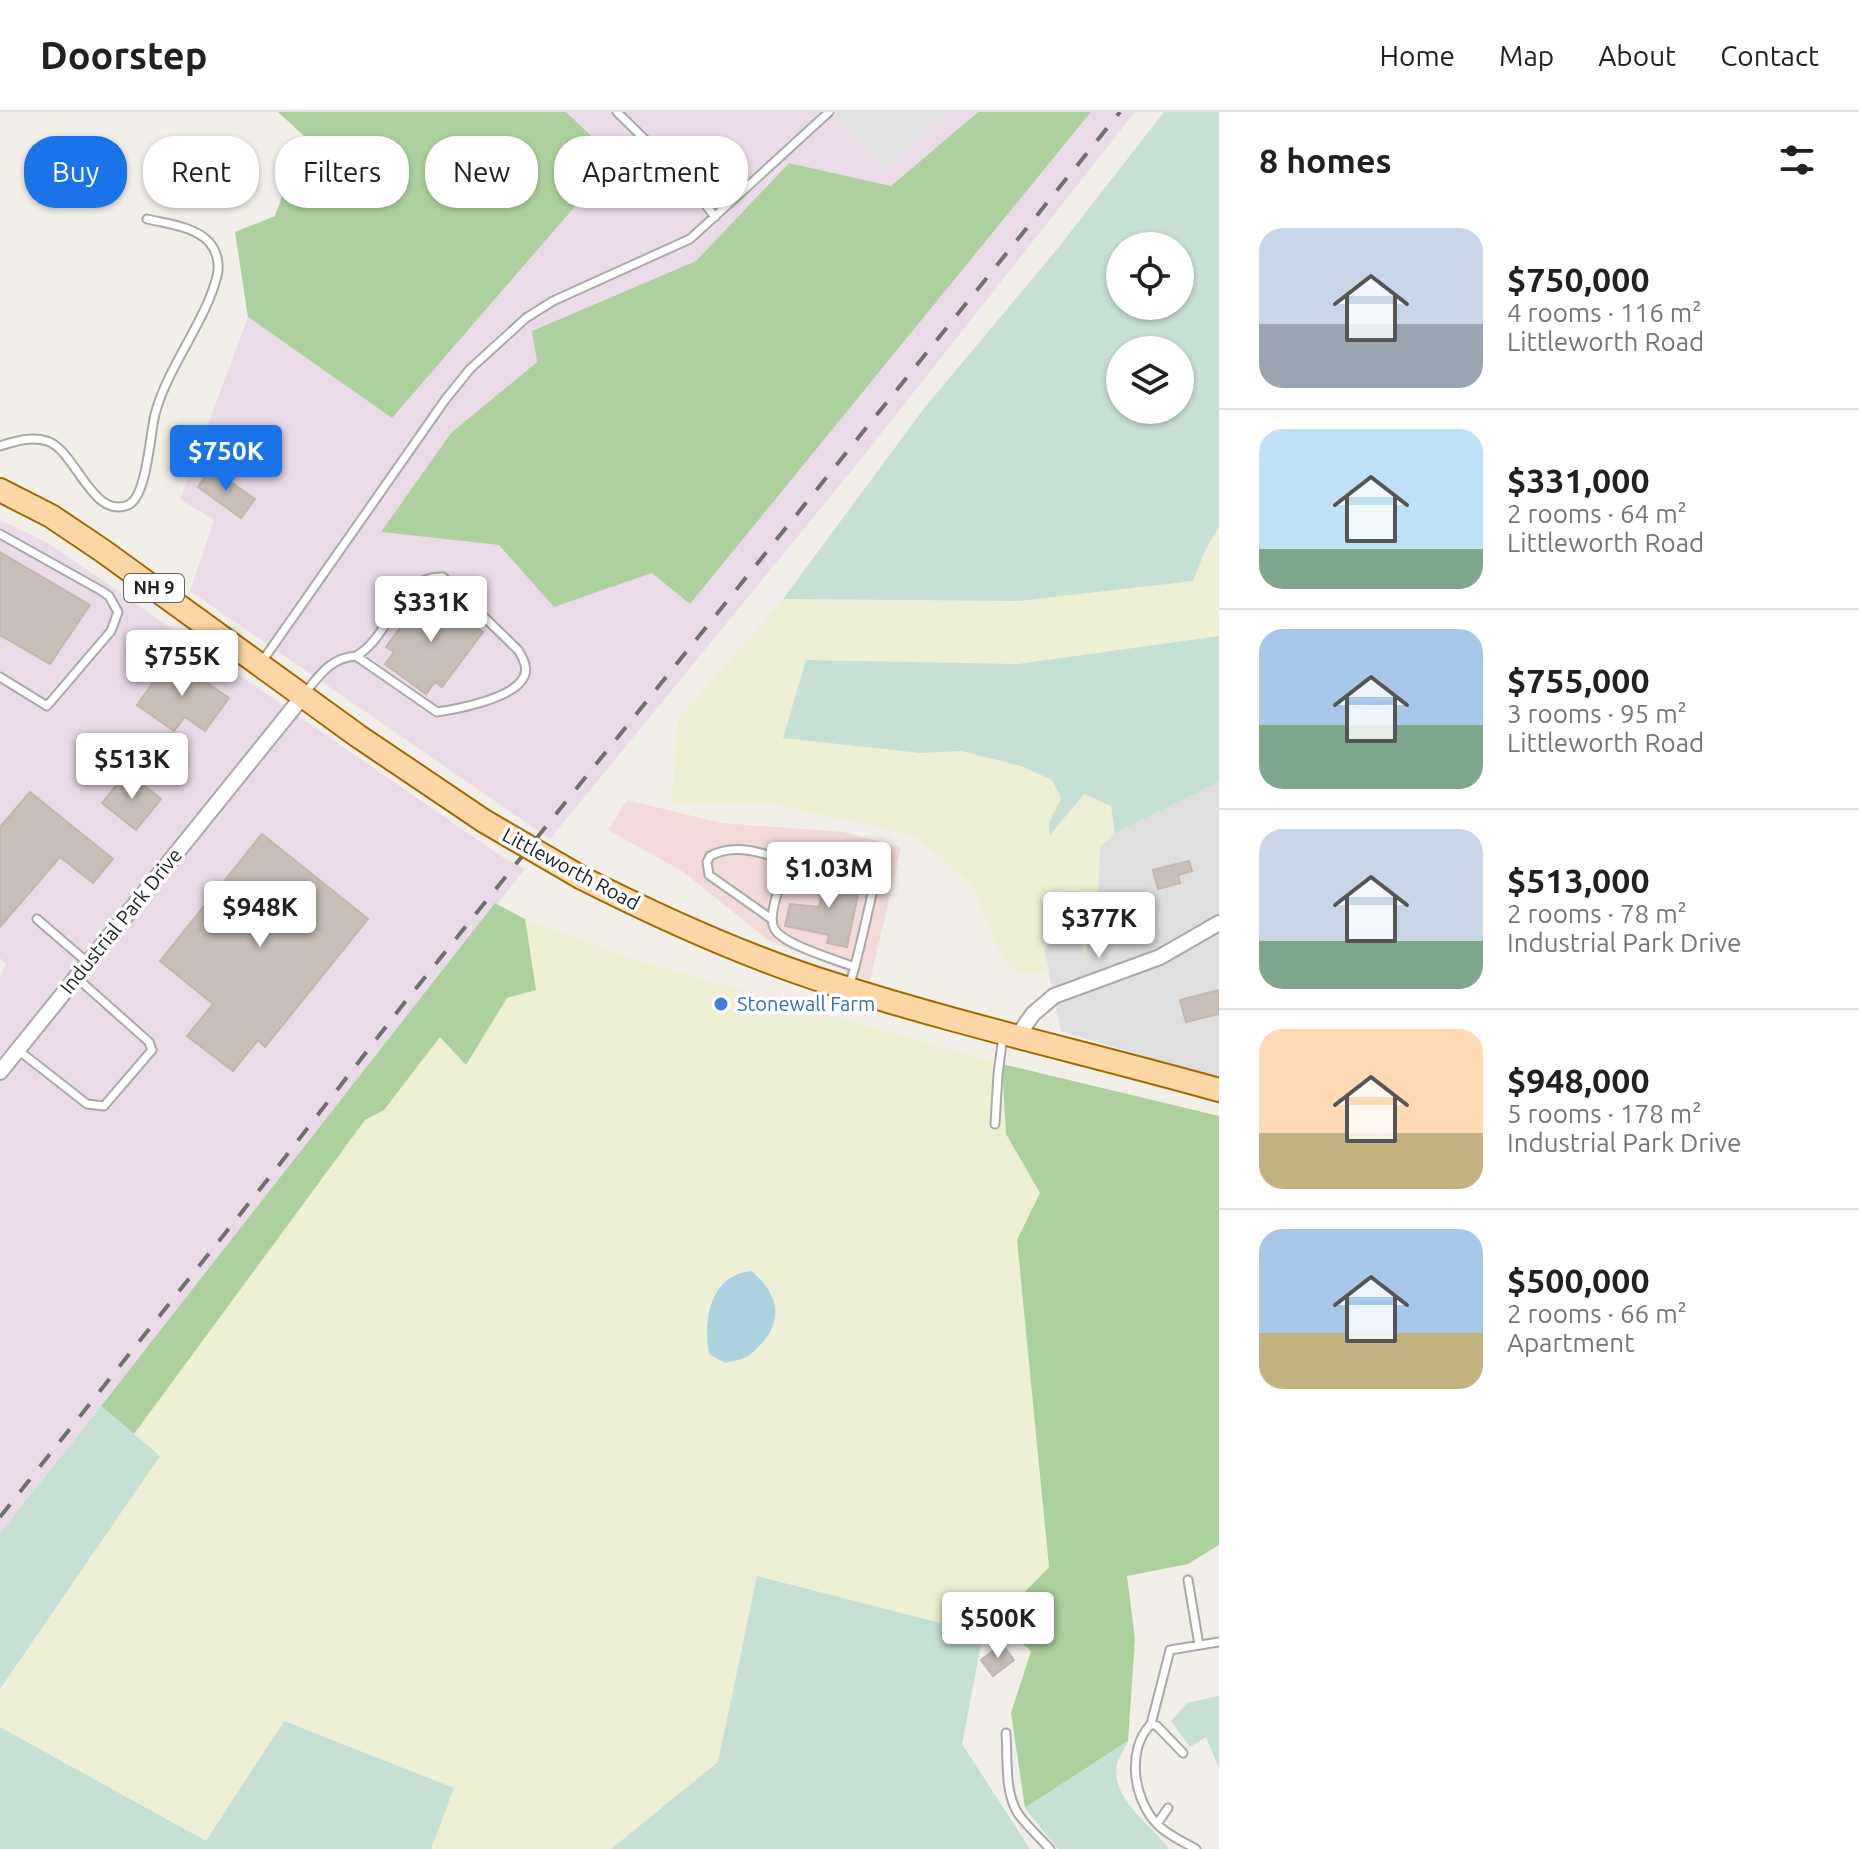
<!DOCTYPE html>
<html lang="en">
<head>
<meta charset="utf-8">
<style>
	body { margin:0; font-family:Ubuntu,sans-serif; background:#f2f2f2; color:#202124; height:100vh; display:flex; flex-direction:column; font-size:30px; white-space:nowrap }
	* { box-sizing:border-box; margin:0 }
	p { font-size:26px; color:#757577 }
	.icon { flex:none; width:44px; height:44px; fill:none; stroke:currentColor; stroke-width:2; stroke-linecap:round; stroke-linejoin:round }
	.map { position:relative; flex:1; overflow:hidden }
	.side { display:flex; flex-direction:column; background:#fff; width:640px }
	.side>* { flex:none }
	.hud { position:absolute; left:24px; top:24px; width:760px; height:72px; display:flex; gap:16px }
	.fabs { position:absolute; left:1106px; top:120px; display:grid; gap:16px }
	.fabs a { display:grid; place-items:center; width:88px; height:88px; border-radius:50%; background:#fff; box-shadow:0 2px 6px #0004; font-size:40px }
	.price { position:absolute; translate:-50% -68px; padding:0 18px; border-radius:8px; background:#fff; color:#222; font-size:26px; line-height:52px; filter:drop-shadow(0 2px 4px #0008) }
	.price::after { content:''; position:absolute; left:50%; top:48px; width:24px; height:18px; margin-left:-12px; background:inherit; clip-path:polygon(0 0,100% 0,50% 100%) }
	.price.current { background:#1a73e8; color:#fff }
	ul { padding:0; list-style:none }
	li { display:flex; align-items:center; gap:24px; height:200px; padding:0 40px }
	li+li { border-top:2px solid #e0e0e0 }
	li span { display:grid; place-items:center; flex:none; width:224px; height:160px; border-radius:24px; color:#555 }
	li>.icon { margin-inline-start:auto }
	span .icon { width:96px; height:96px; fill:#fffc; stroke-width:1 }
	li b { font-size:34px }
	h2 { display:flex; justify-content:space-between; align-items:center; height:96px; padding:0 40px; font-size:34px }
	.chip { padding:0 28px; border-radius:32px; background:#fff; box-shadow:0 2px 6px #0004; font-size:28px; line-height:72px }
	.chip.current { background:#1a73e8; color:#fff }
	header { display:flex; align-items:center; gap:48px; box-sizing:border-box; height:112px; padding:0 40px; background:#fff; border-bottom:2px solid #e0e0e0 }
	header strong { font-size:38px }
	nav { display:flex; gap:44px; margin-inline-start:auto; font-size:28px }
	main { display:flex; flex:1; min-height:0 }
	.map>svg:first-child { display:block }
	.residential { fill:#e0dfdf }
	.commercial { fill:#f2dad9 }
	.industrial { fill:#ebdbe8 }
	.farmland { fill:#eef0d5 }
	.forest { fill:#add19e }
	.wetland { fill:#c6e0d4; fill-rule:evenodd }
	.parking { fill:#e2e2e2 }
	.water { fill:#aad3df }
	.building { fill:#c7bfb8; stroke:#c4b6ab; stroke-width:2 }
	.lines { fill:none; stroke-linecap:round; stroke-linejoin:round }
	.lane-casing { stroke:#a9a9a9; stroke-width:11 }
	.street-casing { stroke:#a9a9a9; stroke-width:18 }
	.primary-casing { stroke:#a06b00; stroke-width:26 }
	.lane { stroke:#fff; stroke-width:7 }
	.street { stroke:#fff; stroke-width:14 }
	.primary { stroke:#fcd6a4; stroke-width:22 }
	.rail { stroke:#707070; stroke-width:4; stroke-dasharray:16 16; stroke-linecap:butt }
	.primary-bridge-casing { stroke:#a06b00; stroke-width:26; stroke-linecap:butt }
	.primary-bridge { stroke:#fcd6a4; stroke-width:22 }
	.shop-dot { fill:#3f7fe0; stroke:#fff; stroke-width:3 }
	.labels { text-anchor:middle; stroke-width:7; stroke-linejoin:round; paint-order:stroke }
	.shield { fill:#fff; stroke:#646464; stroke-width:2 }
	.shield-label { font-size:18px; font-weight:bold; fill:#222 }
	.street-label { font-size:20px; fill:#222; stroke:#fff }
	.shop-label { font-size:20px; fill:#366cbe; stroke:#fff; text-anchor:start }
</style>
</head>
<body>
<header>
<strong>Doorstep</strong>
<nav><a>Home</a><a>Map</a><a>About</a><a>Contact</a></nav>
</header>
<main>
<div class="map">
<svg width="1219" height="1737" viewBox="0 0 1219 1737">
	<rect width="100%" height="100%" fill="#f2efe9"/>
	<path class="residential" d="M1219,670V967L1061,919L1044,839L1056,814L1076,813L1085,840L1097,800L1100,735L1115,721Z"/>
	<path class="commercial" d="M627,688L721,711L844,720L901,736L870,869L768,828L682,759L608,718Z"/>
	<path class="industrial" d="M566,0H978L891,74L789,51L696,149L532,219L537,250L451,321L382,420L499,433L554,495L652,461L690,491L1091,0H1135L857,352L550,727L190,479L214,408L180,387L248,205L391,305L615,48Z
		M0,408L48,431L504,746L525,757L0,1421V864L6,852L0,846Z"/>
	<path class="farmland" d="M1219,415V524L1018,552L806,548L920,641L961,639L1021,654L1052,668L1061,686L1050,711L1051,722L1084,682L1111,694L1115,721L1100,735L1097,800L1084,842L1076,813L1056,814L1044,839L1050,859L1018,862L1002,845L971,771L914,724L772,691H672L678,607L783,487L1019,489L1193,469L1205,439Z
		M525,807L638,849L1002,952L1006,1021L1041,1081L1017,1128L1049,1456L983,1522L757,1464L718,1650L611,1737H431L453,1675L206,1730L0,1615V1577L160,1344L134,1322L365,1007L384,998L441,924L466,953L507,886L536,878Z"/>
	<path class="forest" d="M278,0H566L616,47L392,306L248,205L235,120L275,104L304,24Z
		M978,0H1091L690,492L652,461L554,495L499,433L381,420L451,321L537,250L532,219L696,149L789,51L891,74Z
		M495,791L525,807L536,878L507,886L466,953L440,925L384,998L365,1008L134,1322L101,1294Z
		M1002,952L1219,1004V1433L1188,1452L1127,1464L1135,1527L1128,1629L1025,1696L1011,1601L1031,1539L997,1509L1049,1455L1017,1128L1040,1081L1006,1022Z"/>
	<path class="wetland" d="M1164,0H1219V415L1205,439L1193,469L1019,489L783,487L925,295L1054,141ZM1120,134H1180V194H1120ZM1120,238H1180V298H1120Z
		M1219,524V670L1115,721L1111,694L1084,682L1050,723L1049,711L1061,686L1052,668L1021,654L961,639L920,641L783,626L806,548L1018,552Z
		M101,1294L160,1344L0,1577V1421Z
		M757,1464L983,1522L962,1632L1030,1737H611L718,1650Z
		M1219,1584V1656L1206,1625L1190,1635L1171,1609L1187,1591Z
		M284,1609L454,1676L431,1737H0V1615L206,1729Z
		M1128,1629C1125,1636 1119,1645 1117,1652C1110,1687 1151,1712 1169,1737H1058L1025,1696Z"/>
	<path class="parking" d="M827,0H953L883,58Z"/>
	<path class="water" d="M751,1159C778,1180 785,1209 759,1234C754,1239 750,1244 744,1246C738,1249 731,1249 725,1251L709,1242C703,1208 710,1163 751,1159Z"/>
	<path class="building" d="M211,356L255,387L241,406L198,375Z
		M0,440L90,493L50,552L0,523Z
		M427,479L483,520L442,575L435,570L426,582L385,552L394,540L386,535Z
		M171,546L229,586L205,619L185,605L174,619L137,593Z
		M127,660L161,687L136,718L102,691Z
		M30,680L113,747L93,771L60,745L0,815V715Z
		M262,722L368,807L265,935L258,928L233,959L187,924L213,892L160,849Z
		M1189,749L1192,759L1178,763L1180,771L1158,777L1153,758Z
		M826,760L861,768L847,835L827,831L829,823L785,814L790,792L819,795Z
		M1219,878V902L1186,910L1180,888Z
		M1002,1532L1014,1548L993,1564L981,1548Z"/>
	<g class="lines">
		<defs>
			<path id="lane" d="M617,0L688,70L715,105
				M0,334C15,329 32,324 47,329C75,337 92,408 128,393C147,385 150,322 155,302C168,254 206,209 217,164C220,152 217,139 209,130C194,114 167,112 147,107
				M0,422L100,478L109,484L118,500L111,519L47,594L0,565
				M261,551L445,288L470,257L526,206L553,189L690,127L829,0
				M304,582C320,563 330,546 356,544L437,600C458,597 509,587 522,568C530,558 523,546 518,538L443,465C399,462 390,526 356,544
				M770,806L709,763L707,750L710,744C737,730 763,742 790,749
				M37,807L87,850
				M849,875C860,838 868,801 876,763L875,756C858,739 811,740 790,749C783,764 767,802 774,816C781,832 837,848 855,855
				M18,938L87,992L104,994L152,938L149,930L77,866
				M995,1012L998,962L1003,924
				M1188,1468L1199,1533
				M1151,1612L1170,1538L1219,1530
				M1006,1621C1008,1648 1004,1681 1019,1703C1028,1715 1040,1726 1050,1737
				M1183,1641L1157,1614L1151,1612C1126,1638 1133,1688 1158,1713C1168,1723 1183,1730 1196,1737
				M1157,1712L1168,1696"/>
			<path id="street" d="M1017,925L1033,902L1054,884L1160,845L1219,811
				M0,960L303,584"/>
			<path id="primary" d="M0,378L51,404L103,439L358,624L484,709
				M582,766C663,807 746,845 833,872C960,913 1091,942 1219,978"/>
		</defs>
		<use href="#lane" class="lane-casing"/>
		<use href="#street" class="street-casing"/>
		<use href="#primary" class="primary-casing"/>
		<use href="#lane" class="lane"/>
		<use href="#street" class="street"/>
		<use href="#primary" class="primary"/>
		<path class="rail" d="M0,1405L276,1057L405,890L1120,0"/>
		<defs>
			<path id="primary-bridge" d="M484,709L582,766"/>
		</defs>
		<use href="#primary-bridge" class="primary-bridge-casing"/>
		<use href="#primary-bridge" class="primary-bridge"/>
	</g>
	<circle class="shop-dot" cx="721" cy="892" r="8"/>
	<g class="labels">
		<rect class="shield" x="124" y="462" width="60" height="28" rx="6"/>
		<g class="shield-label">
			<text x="154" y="482">NH 9</text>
		</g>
		<g class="street-label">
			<text transform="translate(571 757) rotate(28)" y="7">Littleworth Road</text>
			<text transform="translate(121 809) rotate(-51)" y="7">Industrial Park Drive</text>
		</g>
		<g class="shop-label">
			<text x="737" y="899">Stonewall Farm</text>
		</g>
	</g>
</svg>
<div class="fabs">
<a><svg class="icon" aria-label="locate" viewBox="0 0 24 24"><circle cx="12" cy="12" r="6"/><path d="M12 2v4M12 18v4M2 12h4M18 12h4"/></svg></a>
<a><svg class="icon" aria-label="layers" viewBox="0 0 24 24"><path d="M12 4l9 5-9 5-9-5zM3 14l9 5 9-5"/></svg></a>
</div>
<b class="price current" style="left:226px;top:381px">$750K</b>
<b class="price" style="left:431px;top:532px">$331K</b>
<b class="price" style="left:182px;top:586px">$755K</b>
<b class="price" style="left:132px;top:689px">$513K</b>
<b class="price" style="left:829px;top:798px">$1.03M</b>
<b class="price" style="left:260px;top:837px">$948K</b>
<b class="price" style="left:1099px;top:848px">$377K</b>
<b class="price" style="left:998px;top:1548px">$500K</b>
<div class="hud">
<a class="chip current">Buy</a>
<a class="chip">Rent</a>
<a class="chip">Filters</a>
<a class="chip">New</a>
<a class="chip">Apartment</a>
</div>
</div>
<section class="side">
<h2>8 homes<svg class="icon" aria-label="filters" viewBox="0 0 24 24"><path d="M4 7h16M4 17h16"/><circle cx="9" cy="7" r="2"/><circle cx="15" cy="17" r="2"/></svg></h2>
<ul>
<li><span style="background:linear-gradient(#c9d6e8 60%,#9aa5b1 0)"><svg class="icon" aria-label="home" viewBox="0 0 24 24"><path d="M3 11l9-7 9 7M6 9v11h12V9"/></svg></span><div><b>$750,000</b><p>4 rooms · 116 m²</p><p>Littleworth Road</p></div></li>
<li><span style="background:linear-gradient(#bfe0f5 75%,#7fa58c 0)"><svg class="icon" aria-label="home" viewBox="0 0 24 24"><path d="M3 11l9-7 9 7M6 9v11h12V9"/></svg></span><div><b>$331,000</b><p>2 rooms · 64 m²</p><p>Littleworth Road</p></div></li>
<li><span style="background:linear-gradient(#a9c7e8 60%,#7fa58c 0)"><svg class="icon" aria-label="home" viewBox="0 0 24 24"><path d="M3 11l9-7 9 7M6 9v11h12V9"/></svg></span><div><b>$755,000</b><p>3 rooms · 95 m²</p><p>Littleworth Road</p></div></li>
<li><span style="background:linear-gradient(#c9d6e8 70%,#7fa58c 0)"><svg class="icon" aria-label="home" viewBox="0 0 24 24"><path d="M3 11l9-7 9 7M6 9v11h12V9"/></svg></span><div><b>$513,000</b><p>2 rooms · 78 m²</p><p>Industrial Park Drive</p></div></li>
<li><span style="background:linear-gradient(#ffd9b3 65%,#c2b280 0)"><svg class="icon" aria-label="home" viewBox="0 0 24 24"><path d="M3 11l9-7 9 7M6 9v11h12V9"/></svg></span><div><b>$948,000</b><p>5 rooms · 178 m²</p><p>Industrial Park Drive</p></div></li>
<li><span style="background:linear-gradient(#a9c7e8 65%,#c2b280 0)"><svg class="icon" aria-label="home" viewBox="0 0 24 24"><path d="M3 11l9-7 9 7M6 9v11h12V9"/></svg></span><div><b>$500,000</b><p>2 rooms · 66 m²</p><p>Apartment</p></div></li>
</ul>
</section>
</main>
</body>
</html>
